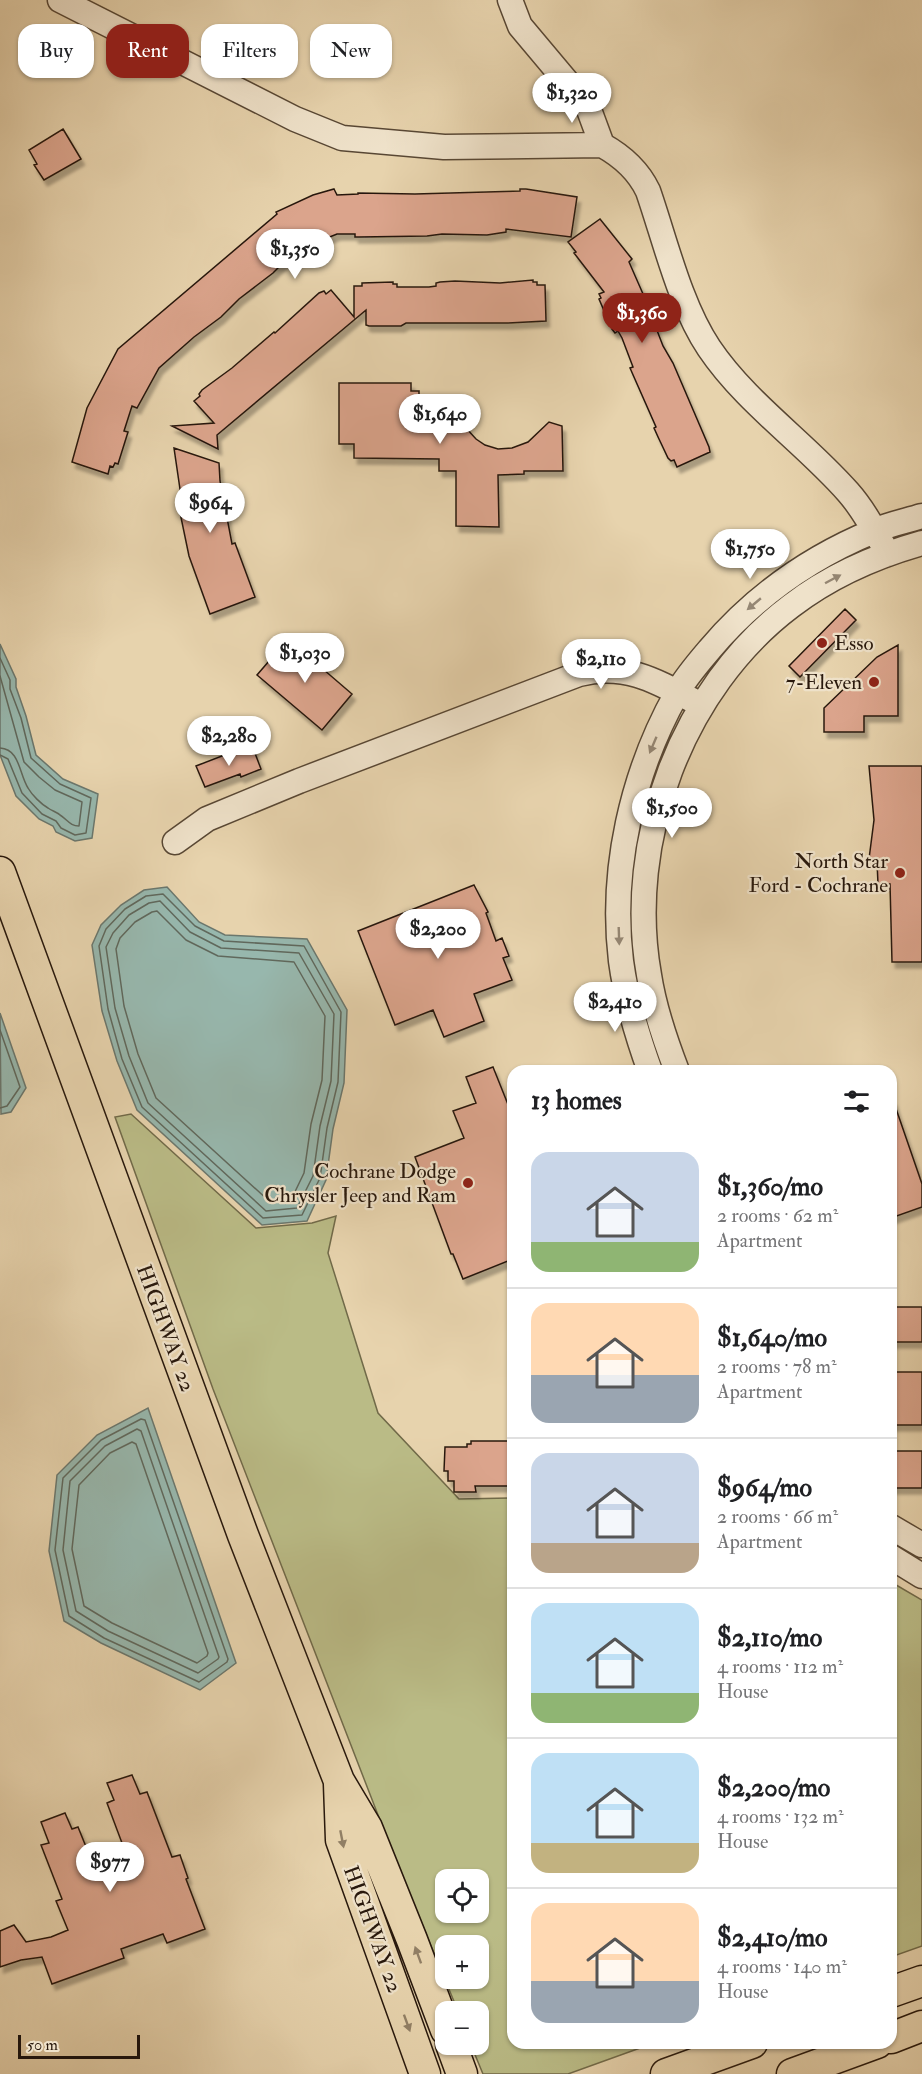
<!DOCTYPE html>
<html lang="en">
<head>
<meta charset="utf-8">
<style>
	body { margin:0; font-family:"IM FELL Double Pica",serif; background:#f2f2f2; color:#202124; height:100vh; display:flex; flex-direction:column; font-size:22px; white-space:nowrap }
	* { box-sizing:border-box; margin:0 }
	p { font-size:20px; color:#757577 }
	.icon { flex:none; width:33px; height:33px; fill:none; stroke:currentColor; stroke-width:2; stroke-linecap:round; stroke-linejoin:round }
	.map { position:relative; flex:1; overflow:hidden }
	.panel { position:absolute; left:507px; top:1065px; width:390px; height:984px; display:flex; flex-direction:column; background:#fff; border-radius:18px; box-shadow:0 2px 4px #0004 }
	.panel>* { flex:none }
	.top-card { position:absolute; left:18px; top:24px; width:399px; height:54px; display:flex; gap:12px }
	.fabs { position:absolute; left:435px; top:1869px; display:grid; gap:12px }
	.fabs a { display:grid; place-items:center; width:54px; height:54px; border-radius:12px; background:#fff; box-shadow:0 2px 4px #0004; font-size:30px }
	.scale { position:absolute; left:18px; bottom:15px; width:122px; box-sizing:border-box; padding-left:6px; border:3px solid #28180c; border-top:0; font-size:16px; line-height:21px; white-space:nowrap; color:#28180c; -webkit-text-stroke:4px #efe2ca; paint-order:stroke }
	.price { position:absolute; translate:-50% -51px; padding:0 14px; border-radius:21px; background:#fff; color:#222; font-size:20px; line-height:39px; filter:drop-shadow(0 2px 3px #0008) }
	.price::after { content:''; position:absolute; left:50%; top:36px; width:18px; height:14px; margin-left:-9px; background:inherit; clip-path:polygon(0 0,100% 0,50% 100%) }
	.price.current { background:#8f2418; color:#fff }
	ul { padding:0; list-style:none }
	li { display:flex; align-items:center; gap:18px; height:150px; padding:0 24px }
	li+li { border-top:2px solid #e0e0e0 }
	li span { display:grid; place-items:center; flex:none; width:168px; height:120px; border-radius:18px; color:#555 }
	li>.icon { margin-inline-start:auto }
	span .icon { width:72px; height:72px; fill:#fffc; stroke-width:1 }
	li b { font-size:26px }
	h2 { display:flex; justify-content:space-between; align-items:center; height:72px; padding:0 24px; font-size:26px }
	.pill { padding:0 21px; border-radius:18px; background:#fff; box-shadow:0 2px 4px #0004; font-size:21px; line-height:54px }
	.pill.current { background:#8f2418; color:#fff }
	.map>svg:first-child { display:block }
	.green { fill:#babb86; stroke:#716a49; stroke-width:1.5; fill-rule:evenodd }
	.water { fill:#97b7ad; stroke:#6b776d; stroke-width:1.5 }
	.lines { fill:none; stroke-linecap:round; stroke-linejoin:round }
	.shore { stroke:#60685c; stroke-width:1.5 }
	.building { fill:#dba48c; stroke:#28180c; stroke-width:1.5; filter:url(#shadow) }
	.minor-casing { stroke:#584734; stroke-width:27 }
	.major-casing { stroke:#28180c; stroke-width:33 }
	.minor { stroke:#efe2ca; stroke-width:24 }
	.major { stroke:#e7d3ad; stroke-width:30 }
	.oneway { fill:#958774 }
	.oneway2 { fill:#917f65 }
	.poi-dot { fill:#8f2418; stroke:#efe2ca; stroke-width:2 }
	.labels { text-anchor:middle; stroke-width:4.5; stroke-linejoin:round; paint-order:stroke }
	.poi-label { font-size:21px; fill:#28180c; stroke:#efe2ca; text-anchor:end }
	.street-label { font-size:21px; fill:#28180c; stroke:#efe2ca }
</style>
</head>
<body>
<div class="map">
<svg width="922" height="2074" viewBox="0 0 922 2074">
	<defs>
		<filter id="shadow"><feDropShadow dx="3.5" dy="6" stdDeviation="1.5" flood-color="#0004"/></filter>
	</defs>
	<rect width="100%" height="100%" fill="#e7d3ad"/>
	<filter id="stains"><feTurbulence type="fractalNoise" baseFrequency=".00333" numOctaves="4"/><feColorMatrix values="0 0 0 0 .2 0 0 0 0 .09 0 0 0 0 .02 0 0 0 .5 -.17"/></filter>
	<radialGradient id="worn" r=".72"><stop offset=".6" stop-color="#630" stop-opacity="0"/><stop offset="1" stop-color="#630" stop-opacity=".3"/></radialGradient>
	<path class="green" d="M131,1114L256,1228L312,1223L336,1216L328,1253L378,1413L459,1499L513,1498V2043H654L568,2074H483L471,2045L478,2044V2012L458,2011L397,1864L213,1389L115,1117ZM446,1880H478V1912H446ZM446,1946H478V1978H446Z
		M891,1582L922,1600V1946L891,1957Z"/>
	<path class="water" d="M0,644L16,679V687L26,716L36,755L63,779L98,794L92,838L75,841L56,832L53,826L39,819L16,796L0,755Z
		M167,887L199,922L225,935L307,939L347,1010L344,1083L333,1129L326,1180L307,1221L262,1225L137,1110L117,1061L102,1011L92,945L101,925L121,905L144,890Z
		M0,1013L26,1088L11,1112L1,1114Z
		M148,1408L236,1663L200,1690L101,1643L64,1621L49,1551L57,1475L97,1435Z"/>
	<g class="lines">
		<path class="shore" d="M0,658L10,680V689L21,718L31,758L60,784L91,798L86,833L75,835L61,828L56,821L42,814L22,793L8,759L0,755
			M0,676L24,762L39,777L55,790L82,802L79,826C70,826 68,820 60,815C57,812 52,811 48,808C41,804 32,795 28,788C19,774 20,749 0,748
			M163,894L195,926L224,941L304,946L341,1012L338,1082L327,1128L320,1178L302,1215L263,1218L142,1107L122,1059L108,1009L99,946L106,929L125,909L146,896Z
			M160,901L190,932L221,948L299,953L334,1014L331,1081L320,1126L313,1176L297,1208L266,1211L148,1103L129,1056L115,1008L106,947L113,933L129,915L149,903Z
			M157,911L186,940L218,956L294,962L325,1016L322,1080L311,1124L304,1173L291,1200L269,1201L156,1098L138,1054L124,1006L116,949L120,938L135,922L152,912Z
			M0,1030L20,1087L7,1106L0,1108
			M141,1419L145,1420L228,1659L227,1662L199,1682L104,1638L69,1616L55,1550L63,1478L101,1440Z
			M137,1429L141,1431L219,1657L218,1659L198,1673L108,1631L76,1611L63,1550L70,1481L105,1446Z
			M132,1442L136,1444L208,1653L207,1656L197,1663L112,1623L84,1606L72,1549L79,1485L110,1453Z"/>
	</g>
	<path class="building" d="M63,129L81,159L44,180L34,165L37,164L29,150Z
		M334,189L337,195L358,194V193L415,194L520,191V189H526L577,197L571,237L506,229V232L487,235L442,234L427,236L359,237H355V234H337L295,251L273,273L239,299L221,317L194,337L159,368L137,408L132,406L124,431L128,432L118,464L115,463L113,467L110,466L108,474L72,462L87,408L118,349L277,214L276,212L313,195Z
		M600,219L632,259L629,262L654,319L653,320L663,346L673,363L709,447L710,452L677,467L674,460L671,461L668,458L659,439L654,428L656,427L630,368L633,367L622,338L618,331L615,333L612,329L599,299L601,298L599,294L604,292L574,253L576,252L568,242Z
		M533,280V282H537V285H545L546,321L508,323H406L401,326H369L366,325V310L217,435L218,449L172,426L214,423L194,401L200,396L199,394L202,390L232,368L274,332L275,333L319,293L324,291L326,294L331,290L354,317V286H362V283L393,282V284H397V287H429L436,286V283L440,282L455,281L500,283Z
		M339,383H411V391H419V415H461L466,428L476,439L485,445L498,449L512,448L528,442L549,422L562,426L563,471H524V474L498,475L499,527L456,526V471H439V459L354,458V444H339Z
		M174,448L219,463L220,481L232,544L235,543L255,597L210,614L189,556L178,503V496H181Z
		M845,609L856,620L800,677L789,666Z
		M288,639L352,694L322,730L257,675Z
		M898,645V716H864V732H824V708L877,657Z
		M253,748L261,769L241,777L240,774L205,787L196,766L240,749L241,752Z
		M869,766H922V962H892L890,884H878L877,861L869,859L874,820Z
		M474,885L488,912L486,913L496,941L502,938L509,956L503,958L512,980L474,994L484,1021L444,1037L433,1010L395,1025L358,931Z
		M493,1067L513,1117V1259L463,1279L453,1254H451L415,1157L464,1138L453,1111L476,1103L466,1077Z
		M893,1100L922,1184V1207L891,1218V1101Z
		M891,1307H922V1342H891Z
		M891,1372H922V1425H891Z
		M471,1441H513V1486H475L476,1492H454V1481H448V1471H444L445,1447H467V1444H471Z
		M891,1451H922V1488H891Z
		M132,1775L140,1794L147,1792L172,1857L180,1855L188,1878L186,1879L205,1929L167,1943L163,1934L121,1949L124,1958L52,1984L42,1957L21,1960L0,1967V1931L14,1925L26,1942L51,1937L68,1930L56,1901L62,1899L41,1845L49,1843L41,1822L65,1813L72,1829L78,1827L99,1879L114,1872L131,1867L107,1803L114,1800L107,1783Z"/>
	<g class="lines">
		<defs>
			<path id="minor" d="M60,0L295,119L342,138L444,147L602,145C622,156 638,170 648,191C665,240 680,305 709,348C746,403 804,442 848,492C864,510 876,533 888,554
				M510,0L520,26L588,107L602,145
				M175,842L207,819L299,781L579,674C623,663 653,679 692,700
				M650,1071C637,1035 626,999 621,961C610,870 632,773 677,693C685,678 698,663 710,649C754,597 811,557 874,531C889,524 906,521 922,516
				M677,1071C665,1040 654,1008 649,975C625,841 682,688 791,606C830,576 876,556 922,543
				M891,1527L922,1545
				M891,1557L922,1576"/>
			<path id="major" d="M0,872L243,1535L339,1781L367,1828L412,1940L446,2030
				M339,1784L341,1840L425,2074
				M891,1992L922,1981
				M891,2038L922,2026
				M451,2044L462,2074
				M666,2074L752,2043
				M792,2074L877,2043"/>
		</defs>
		<use href="#minor" class="minor-casing"/>
		<use href="#major" class="major-casing"/>
		<use href="#minor" class="minor"/>
		<use href="#major" class="major"/>
	</g>
	<defs><path id="oneway-solid" d="M-6-.8H1V-3.2L6.5 0L1 3.2V.8H-6Z" transform="scale(1.5)"/></defs>
	<g class="oneway">
		<use href="#oneway-solid" transform="translate(833 579) rotate(-28)"/>
		<use href="#oneway-solid" transform="translate(754 604) rotate(140)"/>
		<use href="#oneway-solid" transform="translate(653 745) rotate(113)"/>
		<use href="#oneway-solid" transform="translate(619 936) rotate(88)"/>
	</g>
	<g class="oneway2">
		<use href="#oneway-solid" transform="translate(342 1839) rotate(79)"/>
		<use href="#oneway-solid" transform="translate(418 1955) rotate(-110)"/>
		<use href="#oneway-solid" transform="translate(407 2023) rotate(70)"/>
	</g>
	<g class="poi-dot">
		<circle cx="822" cy="643" r="6"/>
		<circle cx="874" cy="682" r="6"/>
		<circle cx="900" cy="873" r="6"/>
		<circle cx="468" cy="1183" r="6"/>
	</g>
	<g class="labels">
		<g class="poi-label">
			<text x="834" y="650" text-anchor="start">Esso</text>
			<text x="862" y="689">7-Eleven</text>
			<text x="888" y="868">North Star<tspan x="888" dy="24">Ford - Cochrane</tspan></text>
			<text x="456" y="1178">Cochrane Dodge<tspan x="456" dy="24">Chrysler Jeep and Ram</tspan></text>
		</g>
		<g class="street-label">
			<text transform="translate(166 1328) rotate(70)" y="7">HIGHWAY 22</text>
			<text transform="translate(373 1929) rotate(70)" y="7">HIGHWAY 22</text>
		</g>
	</g>
	<rect width="100%" height="100%" filter="url(#stains)"/>
	<rect width="100%" height="100%" fill="url(#worn)"/>
</svg>
<div class="fabs">
<a><svg class="icon" aria-label="locate" viewBox="0 0 24 24"><circle cx="12" cy="12" r="6"/><path d="M12 2v4M12 18v4M2 12h4M18 12h4"/></svg></a>
<a>+</a>
<a>−</a>
</div>
<div class="scale">50 m</div>
<b class="price" style="left:572px;top:124px">$1,320</b>
<b class="price" style="left:295px;top:280px">$1,350</b>
<b class="price current" style="left:642px;top:344px">$1,360</b>
<b class="price" style="left:440px;top:445px">$1,640</b>
<b class="price" style="left:210px;top:534px">$964</b>
<b class="price" style="left:750px;top:580px">$1,750</b>
<b class="price" style="left:305px;top:684px">$1,030</b>
<b class="price" style="left:601px;top:690px">$2,110</b>
<b class="price" style="left:229px;top:767px">$2,280</b>
<b class="price" style="left:672px;top:839px">$1,500</b>
<b class="price" style="left:438px;top:960px">$2,200</b>
<b class="price" style="left:615px;top:1033px">$2,410</b>
<b class="price" style="left:110px;top:1893px">$977</b>
<div class="top-card">
<a class="pill">Buy</a>
<a class="pill current">Rent</a>
<a class="pill">Filters</a>
<a class="pill">New</a>
</div>
<section class="panel">
<h2>13 homes<svg class="icon" aria-label="filters" viewBox="0 0 24 24"><path d="M4 7h16M4 17h16"/><circle cx="9" cy="7" r="2"/><circle cx="15" cy="17" r="2"/></svg></h2>
<ul>
<li><span style="background:linear-gradient(#c9d6e8 75%,#8fb573 0)"><svg class="icon" aria-label="home" viewBox="0 0 24 24"><path d="M3 11l9-7 9 7M6 9v11h12V9"/></svg></span><div><b>$1,360/mo</b><p>2 rooms · 62 m²</p><p>Apartment</p></div></li>
<li><span style="background:linear-gradient(#ffd9b3 60%,#9aa5b1 0)"><svg class="icon" aria-label="home" viewBox="0 0 24 24"><path d="M3 11l9-7 9 7M6 9v11h12V9"/></svg></span><div><b>$1,640/mo</b><p>2 rooms · 78 m²</p><p>Apartment</p></div></li>
<li><span style="background:linear-gradient(#c9d6e8 75%,#b9a48a 0)"><svg class="icon" aria-label="home" viewBox="0 0 24 24"><path d="M3 11l9-7 9 7M6 9v11h12V9"/></svg></span><div><b>$964/mo</b><p>2 rooms · 66 m²</p><p>Apartment</p></div></li>
<li><span style="background:linear-gradient(#bfe0f5 75%,#8fb573 0)"><svg class="icon" aria-label="home" viewBox="0 0 24 24"><path d="M3 11l9-7 9 7M6 9v11h12V9"/></svg></span><div><b>$2,110/mo</b><p>4 rooms · 112 m²</p><p>House</p></div></li>
<li><span style="background:linear-gradient(#bfe0f5 75%,#c2b280 0)"><svg class="icon" aria-label="home" viewBox="0 0 24 24"><path d="M3 11l9-7 9 7M6 9v11h12V9"/></svg></span><div><b>$2,200/mo</b><p>4 rooms · 132 m²</p><p>House</p></div></li>
<li><span style="background:linear-gradient(#ffd9b3 65%,#9aa5b1 0)"><svg class="icon" aria-label="home" viewBox="0 0 24 24"><path d="M3 11l9-7 9 7M6 9v11h12V9"/></svg></span><div><b>$2,410/mo</b><p>4 rooms · 140 m²</p><p>House</p></div></li>
</ul>
</section>
</div>
</body>
</html>
